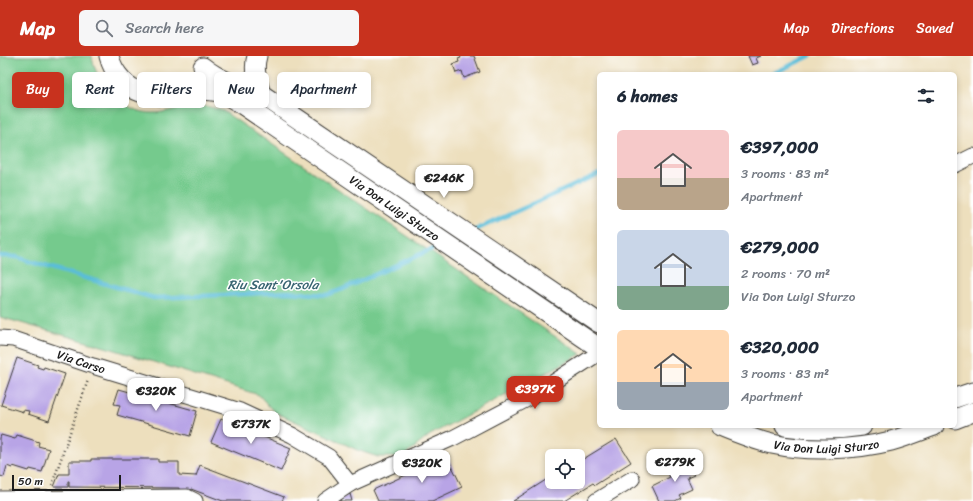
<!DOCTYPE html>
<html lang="en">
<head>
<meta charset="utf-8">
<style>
	body { margin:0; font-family:Sriracha,sans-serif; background:#f6f6f7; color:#1f2937; height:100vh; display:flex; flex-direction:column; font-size:15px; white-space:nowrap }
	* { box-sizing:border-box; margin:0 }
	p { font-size:13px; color:#747a83 }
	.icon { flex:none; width:22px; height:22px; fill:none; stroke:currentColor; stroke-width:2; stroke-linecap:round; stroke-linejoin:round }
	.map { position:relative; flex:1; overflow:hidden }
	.sheet { position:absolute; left:597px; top:16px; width:360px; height:356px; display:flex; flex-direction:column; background:#fff; border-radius:6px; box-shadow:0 2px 6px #0003 }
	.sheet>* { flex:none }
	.banner { position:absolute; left:12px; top:16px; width:380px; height:36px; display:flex; gap:8px }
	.fabs { position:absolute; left:545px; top:393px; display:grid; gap:8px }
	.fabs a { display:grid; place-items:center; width:40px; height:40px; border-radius:6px; background:#fff; box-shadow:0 2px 6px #0003; font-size:20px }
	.scale { position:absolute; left:12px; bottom:10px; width:109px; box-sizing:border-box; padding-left:4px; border:2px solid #1c1c1c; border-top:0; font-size:11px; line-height:14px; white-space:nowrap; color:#1c1c1c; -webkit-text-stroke:3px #fff; paint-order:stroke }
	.price { position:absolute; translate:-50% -34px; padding:0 9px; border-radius:8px; background:#fff; color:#222; font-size:13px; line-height:26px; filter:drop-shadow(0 1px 2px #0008) }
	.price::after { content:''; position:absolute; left:50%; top:24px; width:12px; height:9px; margin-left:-6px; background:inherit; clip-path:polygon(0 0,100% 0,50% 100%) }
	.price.on { background:#c8321e; color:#fff }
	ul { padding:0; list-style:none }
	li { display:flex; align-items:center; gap:12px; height:100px; padding:0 20px }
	li span { display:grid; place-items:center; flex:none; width:112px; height:80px; border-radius:6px; color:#555 }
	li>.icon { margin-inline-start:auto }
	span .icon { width:48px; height:48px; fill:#fffc; stroke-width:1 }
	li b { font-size:17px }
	h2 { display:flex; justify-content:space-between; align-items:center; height:48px; padding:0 20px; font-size:17px }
	.tag { padding:0 14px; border-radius:6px; background:#fff; box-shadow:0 2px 6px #0003; font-size:14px; line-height:36px }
	.tag.on { background:#c8321e; color:#fff }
	header { display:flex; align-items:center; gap:24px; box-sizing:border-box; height:56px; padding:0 20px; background:#c8321e; color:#fff }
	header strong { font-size:19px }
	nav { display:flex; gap:22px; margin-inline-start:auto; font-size:14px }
	.search { width:280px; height:36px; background:#f6f6f7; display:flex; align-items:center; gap:10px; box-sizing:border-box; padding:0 14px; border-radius:6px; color:#747a83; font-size:15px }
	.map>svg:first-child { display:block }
	.green { fill:#75ca8d; stroke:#487354 }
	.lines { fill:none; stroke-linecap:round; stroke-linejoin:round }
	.stream { stroke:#5abdd8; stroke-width:4.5 }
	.building { fill:#b8a4e6 }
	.minor-casing { stroke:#3b3934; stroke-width:17 }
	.major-casing { stroke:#3b3934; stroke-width:21 }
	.path { stroke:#3b3934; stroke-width:2.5; stroke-dasharray:1 3; stroke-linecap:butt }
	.minor { stroke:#fff; stroke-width:15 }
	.major { stroke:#fff; stroke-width:19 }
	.labels { text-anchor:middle; stroke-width:3; stroke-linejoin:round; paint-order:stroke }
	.street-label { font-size:12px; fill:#1c1c1c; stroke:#fff }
	.water-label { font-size:13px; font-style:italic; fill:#386471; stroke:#fff }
</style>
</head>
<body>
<header>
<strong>Map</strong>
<div class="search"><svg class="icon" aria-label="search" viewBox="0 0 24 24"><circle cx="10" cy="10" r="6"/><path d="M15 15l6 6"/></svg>Search here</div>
<nav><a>Map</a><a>Directions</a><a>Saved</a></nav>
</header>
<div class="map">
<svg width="973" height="445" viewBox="0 0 973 445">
	<rect width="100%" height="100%" fill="#fff"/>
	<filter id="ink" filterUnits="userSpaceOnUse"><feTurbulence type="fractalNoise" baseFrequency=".025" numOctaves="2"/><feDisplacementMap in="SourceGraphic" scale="8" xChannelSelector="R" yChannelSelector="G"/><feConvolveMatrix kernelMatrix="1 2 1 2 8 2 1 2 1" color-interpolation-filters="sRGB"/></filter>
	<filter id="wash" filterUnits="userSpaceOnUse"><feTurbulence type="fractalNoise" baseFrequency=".012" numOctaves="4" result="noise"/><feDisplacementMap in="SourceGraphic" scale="16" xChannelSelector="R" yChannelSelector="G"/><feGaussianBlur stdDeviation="0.9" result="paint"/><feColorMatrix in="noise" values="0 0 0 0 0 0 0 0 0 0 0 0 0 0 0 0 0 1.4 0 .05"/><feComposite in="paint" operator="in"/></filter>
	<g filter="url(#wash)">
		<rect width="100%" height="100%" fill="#eddfbd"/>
		<path class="green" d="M0,0H92C93,12 100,24 108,33C110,36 113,40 116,43C119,45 123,47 126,49C152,65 170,52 195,50C205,50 214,51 223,55L581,298L430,379L403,401H378L357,394L326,379L274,356L259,339L112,293L0,261Z"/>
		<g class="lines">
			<path class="stream" d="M772,18L810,0
				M473,175L599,118
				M0,200L17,201L31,206L154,242L288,236L327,239L343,233L441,189"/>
		</g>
		<g id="blocks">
			<path class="building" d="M460,0H474L480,16L464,22L462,15L456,17L453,8L459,6L458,3L461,2Z
				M748,0H761L756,2L758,7L752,9Z
				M17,302L38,309L37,311L43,313L44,311L65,318L49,365L28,358L29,355L23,354V356L1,349Z
				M119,333L197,355L190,380L117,359L120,349L114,348Z
				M221,363L291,392L281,415L211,386Z
				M1,379L15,383L17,379L39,386L38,390L49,393L42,416L30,413L29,415L13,410L12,412L7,410L4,421L0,420V382Z
				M616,383L631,406L595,429L593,427L564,445H513L552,420V426H578V404L579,403L580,405Z
				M447,400L462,431L432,445H378L373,434Z
				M91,403H158V406H179V419L196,420L200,409L284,441L282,445H223L191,433L190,435L179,434V432L69,431V425H68V431H54L59,418H69V405H91Z
				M686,404L694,419L687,422L692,433L679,439L681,442L675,445H659L652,430L670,421L668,417L673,415L671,411Z
				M350,438L352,445H335Z"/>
		</g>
	</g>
	<g filter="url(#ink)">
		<use href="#blocks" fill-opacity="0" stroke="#3b3934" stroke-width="1"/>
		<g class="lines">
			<defs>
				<g id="minor">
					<path d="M955,109L973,100"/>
					<path id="s1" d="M0,282L13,283L93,310L240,355L292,379L329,401L350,428"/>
					<path d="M0,443L187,441L195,445"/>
					<path d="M325,445L350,428L453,382L529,342L599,297"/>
					<path d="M596,445L632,423"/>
				</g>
				<g id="major">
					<path d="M109,0C118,37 163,53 191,27"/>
					<path d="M257,0C253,13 257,25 261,38"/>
					<path d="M203,11C220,25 241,31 261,38L599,267"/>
					<path id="s2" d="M182,33H196L221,36L240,47L599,292"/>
					<path d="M955,342L973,336"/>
					<path d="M955,363L973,356"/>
					<path id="s3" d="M720,370C737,377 754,384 772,388C808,396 855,394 891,385C906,381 920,375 934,370"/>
					<path d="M785,370C811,374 837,374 862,370"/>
				</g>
			</defs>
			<use href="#minor" class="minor-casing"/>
			<use href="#major" class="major-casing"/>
			<path class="path" d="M52,429L88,324"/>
			<use href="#minor" class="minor"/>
			<use href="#major" class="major"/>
		</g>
	</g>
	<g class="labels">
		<g class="street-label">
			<text dy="4" stroke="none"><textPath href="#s2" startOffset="248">Via Don Luigi Sturzo</textPath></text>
			<text dy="4" stroke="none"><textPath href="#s1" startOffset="85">Via Carso</textPath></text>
			<text dy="4" stroke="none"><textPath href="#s3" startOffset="110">Via Don Luigi Sturzo</textPath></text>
		</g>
		<g class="water-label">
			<text x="273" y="233">Riu Sant'Orsola</text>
		</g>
	</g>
</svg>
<div class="fabs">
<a><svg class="icon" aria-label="locate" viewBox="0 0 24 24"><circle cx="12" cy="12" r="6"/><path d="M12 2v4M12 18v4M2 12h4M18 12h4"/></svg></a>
</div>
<div class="scale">50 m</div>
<b class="price" style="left:444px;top:143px">€246K</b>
<b class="price on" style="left:535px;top:354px">€397K</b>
<b class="price" style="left:156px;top:356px">€320K</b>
<b class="price" style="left:251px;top:389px">€737K</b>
<b class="price" style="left:675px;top:427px">€279K</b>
<b class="price" style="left:422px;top:428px">€320K</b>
<div class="banner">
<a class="tag on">Buy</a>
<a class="tag">Rent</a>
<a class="tag">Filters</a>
<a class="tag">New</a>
<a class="tag">Apartment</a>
</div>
<section class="sheet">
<h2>6 homes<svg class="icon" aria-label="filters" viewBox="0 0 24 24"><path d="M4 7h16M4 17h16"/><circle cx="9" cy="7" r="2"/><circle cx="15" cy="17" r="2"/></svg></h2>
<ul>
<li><span style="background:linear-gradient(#f6c9c9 60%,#b9a48a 0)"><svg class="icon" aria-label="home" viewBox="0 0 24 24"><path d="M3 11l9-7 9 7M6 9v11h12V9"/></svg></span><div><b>€397,000</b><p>3 rooms · 83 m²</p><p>Apartment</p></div></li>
<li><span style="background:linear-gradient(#c9d6e8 70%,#7fa58c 0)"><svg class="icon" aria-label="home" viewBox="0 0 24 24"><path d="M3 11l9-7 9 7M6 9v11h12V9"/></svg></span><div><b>€279,000</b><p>2 rooms · 70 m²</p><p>Via Don Luigi Sturzo</p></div></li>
<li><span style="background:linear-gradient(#ffd9b3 65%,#9aa5b1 0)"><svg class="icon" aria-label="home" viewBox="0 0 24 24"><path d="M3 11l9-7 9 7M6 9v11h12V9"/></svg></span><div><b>€320,000</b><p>3 rooms · 83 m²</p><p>Apartment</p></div></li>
</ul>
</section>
</div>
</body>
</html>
